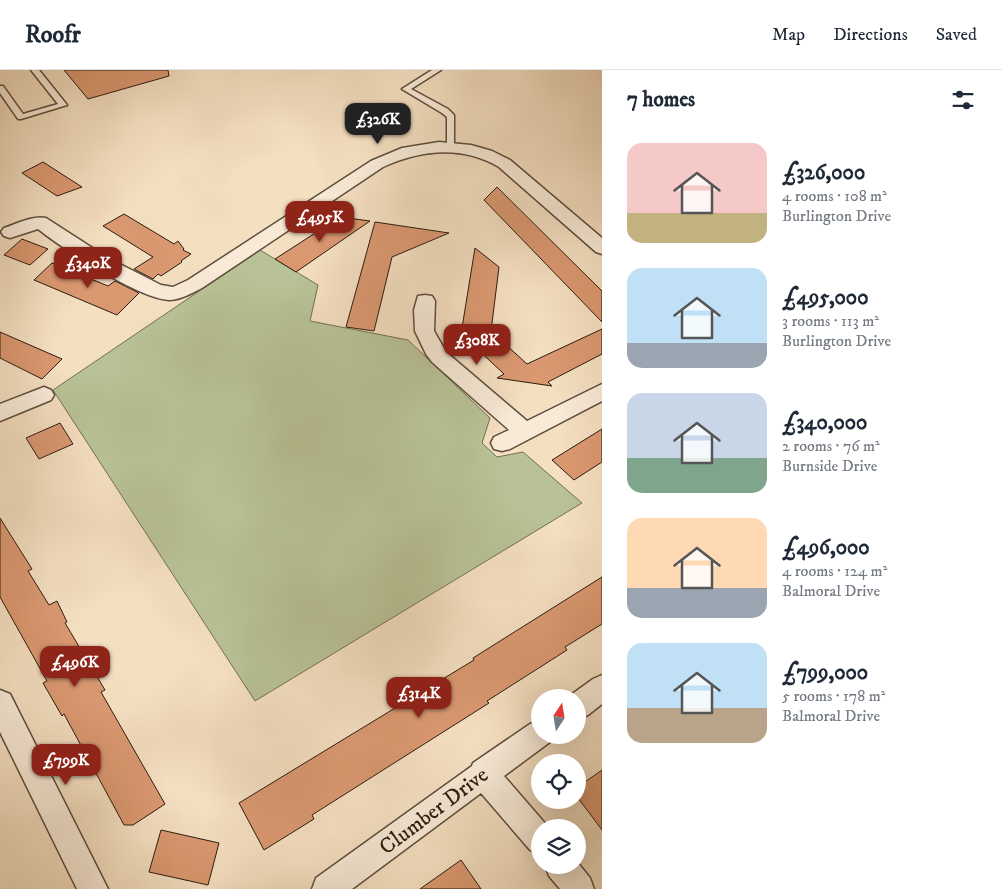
<!DOCTYPE html>
<html lang="en">
<head>
<meta charset="utf-8">
<style>
	body { margin:0; font-family:"IM FELL DW Pica",serif; background:#f6f6f7; color:#1f2937; height:100vh; display:flex; flex-direction:column; font-size:19px; white-space:nowrap }
	* { box-sizing:border-box; margin:0 }
	p { font-size:16px; color:#747a83 }
	.icon { flex:none; width:28px; height:28px; fill:none; stroke:currentColor; stroke-width:2; stroke-linecap:round; stroke-linejoin:round }
	.map { position:relative; flex:1; overflow:hidden }
	.details { display:flex; flex-direction:column; background:#fff; width:400px }
	.details>* { flex:none }
	.needle { width:32px; rotate:12deg }
	.controls { position:absolute; left:531px; top:619px; display:grid; gap:10px }
	.controls a { display:grid; place-items:center; width:55px; height:55px; border-radius:50%; background:#fff; box-shadow:0 5px 20px #0002; font-size:25px }
	.price { position:absolute; translate:-50% -42px; padding:0 11px; border-radius:10px; background:#8f2418; color:#fff; font-size:16px; line-height:32px; filter:drop-shadow(0 1px 2px #0008) }
	.price::after { content:''; position:absolute; left:50%; top:30px; width:15px; height:11px; margin-left:-8px; background:inherit; clip-path:polygon(0 0,100% 0,50% 100%) }
	.price.current { background:#222; color:#fff }
	ul { padding:0; list-style:none }
	li { display:flex; align-items:center; gap:15px; height:125px; padding:0 25px }
	li span { display:grid; place-items:center; flex:none; width:140px; height:100px; border-radius:15px; color:#555 }
	li>.icon { margin-inline-start:auto }
	span .icon { width:60px; height:60px; fill:#fffc; stroke-width:1 }
	li b { font-size:21px }
	h2 { display:flex; justify-content:space-between; align-items:center; height:60px; padding:0 25px; font-size:21px }
	header { display:flex; align-items:center; gap:30px; box-sizing:border-box; height:70px; padding:0 25px; background:#fff; border-bottom:1px solid #e0e1e3 }
	header strong { font-size:24px }
	nav { display:flex; gap:28px; margin-inline-start:auto; font-size:18px }
	main { display:flex; flex:1; min-height:0 }
	.map>svg:first-child { display:block }
	.green { fill:#b8c296; stroke:#726f53 }
	.building { fill:#da9871; stroke:#2b1c10 }
	.lines { fill:none; stroke-linecap:round; stroke-linejoin:round }
	.service-casing { stroke:#5d4d3c; stroke-width:3 }
	.minor-casing { stroke:#5d4d3c; stroke-width:3 }
	.service { fill:#f8ead7; fill-rule:evenodd }
	.minor { fill:#f8ead7; fill-rule:evenodd }
	.labels { text-anchor:middle; stroke-width:4; stroke-linejoin:round; paint-order:stroke }
	.near-street-label { font-size:22px; fill:#2b1c10; stroke:#f8ead7 }
</style>
</head>
<body>
<header>
<strong>Roofr</strong>
<nav><a>Map</a><a>Directions</a><a>Saved</a></nav>
</header>
<main>
<div class="map">
<svg width="602" height="819" viewBox="0 0 602 819">
	<rect width="100%" height="100%" fill="#f4dfc1"/>
	<filter id="stains"><feTurbulence type="fractalNoise" baseFrequency=".004" numOctaves="4"/><feColorMatrix values="0 0 0 0 .2 0 0 0 0 .09 0 0 0 0 .02 0 0 0 .5 -.17"/></filter>
	<radialGradient id="worn" r=".72"><stop offset=".6" stop-color="#630" stop-opacity="0"/><stop offset="1" stop-color="#630" stop-opacity=".3"/></radialGradient>
	<path class="green" d="M260,180L318,215L310,251L408,270L490,348L482,373L497,387L523,382L582,433L255,631L53,320Z"/>
	<path class="building" d="M64,0H168L169,6L88,29Z
		M43,92L82,117L57,126L22,103Z
		M497,117L602,221V252L484,130Z
		M124,144L174,174L178,171L184,179L183,180L191,184L181,191L182,192L161,206L158,204L153,209L134,199L153,187L103,156Z
		M340,147L370,151L296,202L275,189Z
		M375,152L449,163L392,187L374,261L346,257Z
		M22,169L48,179L30,195L4,185Z
		M475,178L499,197L491,261L527,294L602,259V284L548,312L552,316L497,308L504,304L461,264Z
		M52,193L108,216L115,211L139,223L117,245L34,210Z
		M0,262L62,289L42,309L0,288Z
		M60,353L73,374L39,389L26,368Z
		M602,359V392L574,410L552,390Z
		M0,448L32,499L28,501L49,535L57,531L67,552L65,553L105,620L101,622L165,734L133,755H124L64,644L62,646L43,613L47,611L0,527Z
		M602,507V554L565,577L567,580L487,631L489,633L312,745L314,749L264,780L239,733L474,590L473,588Z
		M602,700V760L578,728V717Z
		M161,760L219,773L208,815L149,802Z
		M461,790L481,819H420Z"/>
	<g class="lines">
		<defs>
			<path id="service" d="M31,0H39L67,35L21,49H18L0,23V16H3L23,44L58,34Z
				M432,0H441L411,19L448,39L454,45V78L447,76V47L442,43L402,19Z"/>
			<path id="minor" d="M439,72L471,75L492,81L510,90L602,168V184L596,182L499,97C461,75 421,80 383,97L202,218C192,223 180,230 169,230C139,229 62,178 38,159L10,168L4,166L1,162L4,158C16,154 33,145 46,148L108,188L161,215L173,217L188,210L371,91L402,78Z
				M425,225L432,226L435,231L434,261L446,282L527,351L602,314V331L510,379L502,381L494,379L491,373L494,367L509,360L432,292L426,284L415,261L414,240L418,226Z
				M44,317L51,320L54,325L51,330L0,351V334Z
				M602,605V634L588,645L578,649V628L568,627L593,609Z
				M0,620L10,624L108,819H77L0,662Z
				M540,650V665H553L550,672L504,706L549,758H540V785L530,780L481,723L352,819H312L316,808L472,696L473,693L530,654Z
				M578,793L590,808L594,819H560L549,806L545,795H578Z"/>
		</defs>
		<use href="#service" class="service-casing"/>
		<use href="#minor" class="minor-casing"/>
		<use href="#service" class="service"/>
		<use href="#minor" class="minor"/>
	</g>
	<g class="labels">
		<g class="near-street-label">
			<text transform="translate(433 740) rotate(-37)" y="8">Clumber Drive</text>
		</g>
	</g>
	<rect width="100%" height="100%" filter="url(#stains)"/>
	<rect width="100%" height="100%" fill="url(#worn)"/>
</svg>
<div class="controls">
<a><svg class="needle" viewBox="-14 -14 28 28"><path d="M0-13l5 13h-10z" fill="#e53935"/><path d="M0 13l5-13h-10z" fill="#747a83"/></svg></a>
<a><svg class="icon" aria-label="locate" viewBox="0 0 24 24"><circle cx="12" cy="12" r="6"/><path d="M12 2v4M12 18v4M2 12h4M18 12h4"/></svg></a>
<a><svg class="icon" aria-label="layers" viewBox="0 0 24 24"><path d="M12 4l9 5-9 5-9-5zM3 14l9 5 9-5"/></svg></a>
</div>
<b class="price current" style="left:378px;top:75px">£326K</b>
<b class="price" style="left:320px;top:173px">£495K</b>
<b class="price" style="left:88px;top:219px">£340K</b>
<b class="price" style="left:477px;top:296px">£308K</b>
<b class="price" style="left:75px;top:618px">£496K</b>
<b class="price" style="left:419px;top:649px">£314K</b>
<b class="price" style="left:66px;top:716px">£799K</b>
</div>
<section class="details">
<h2>7 homes<svg class="icon" aria-label="filters" viewBox="0 0 24 24"><path d="M4 7h16M4 17h16"/><circle cx="9" cy="7" r="2"/><circle cx="15" cy="17" r="2"/></svg></h2>
<ul>
<li><span style="background:linear-gradient(#f6c9c9 70%,#c2b280 0)"><svg class="icon" aria-label="home" viewBox="0 0 24 24"><path d="M3 11l9-7 9 7M6 9v11h12V9"/></svg></span><div><b>£326,000</b><p>4 rooms · 108 m²</p><p>Burlington Drive</p></div></li>
<li><span style="background:linear-gradient(#bfe0f5 75%,#9aa5b1 0)"><svg class="icon" aria-label="home" viewBox="0 0 24 24"><path d="M3 11l9-7 9 7M6 9v11h12V9"/></svg></span><div><b>£495,000</b><p>3 rooms · 113 m²</p><p>Burlington Drive</p></div></li>
<li><span style="background:linear-gradient(#c9d6e8 65%,#7fa58c 0)"><svg class="icon" aria-label="home" viewBox="0 0 24 24"><path d="M3 11l9-7 9 7M6 9v11h12V9"/></svg></span><div><b>£340,000</b><p>2 rooms · 76 m²</p><p>Burnside Drive</p></div></li>
<li><span style="background:linear-gradient(#ffd9b3 70%,#9aa5b1 0)"><svg class="icon" aria-label="home" viewBox="0 0 24 24"><path d="M3 11l9-7 9 7M6 9v11h12V9"/></svg></span><div><b>£496,000</b><p>4 rooms · 124 m²</p><p>Balmoral Drive</p></div></li>
<li><span style="background:linear-gradient(#bfe0f5 65%,#b9a48a 0)"><svg class="icon" aria-label="home" viewBox="0 0 24 24"><path d="M3 11l9-7 9 7M6 9v11h12V9"/></svg></span><div><b>£799,000</b><p>5 rooms · 178 m²</p><p>Balmoral Drive</p></div></li>
</ul>
</section>
</main>
</body>
</html>
